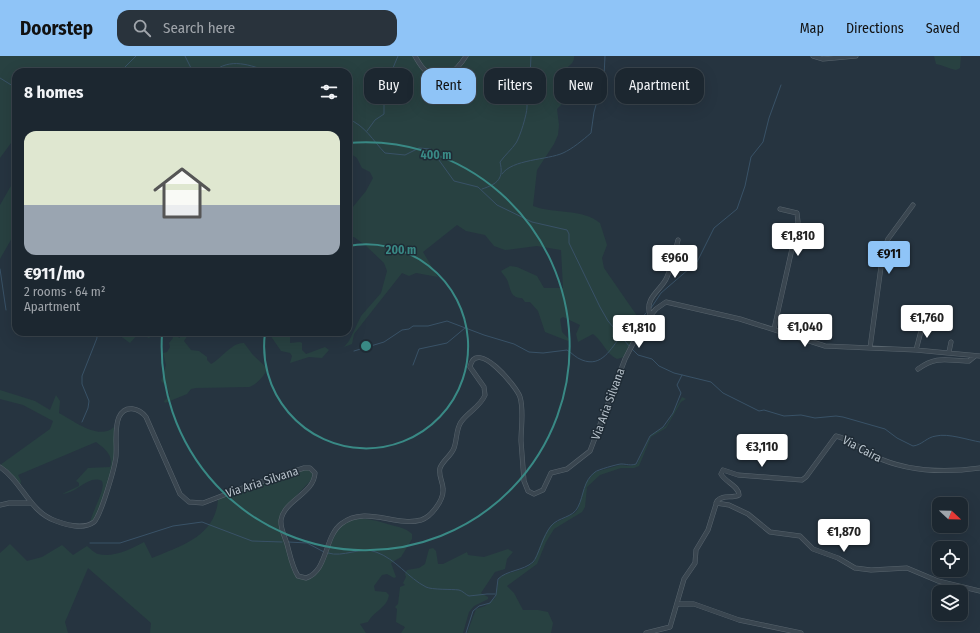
<!DOCTYPE html>
<html lang="en">
<head>
<meta charset="utf-8">
<style>
	body { margin:0; font-family:"Fira Sans Condensed",sans-serif; background:#29333c; color:#f1f3f6; height:100vh; display:flex; flex-direction:column; font-size:15px; white-space:nowrap }
	* { box-sizing:border-box; margin:0 }
	p { font-size:13px; color:#a0a5ab }
	.icon { flex:none; width:22px; height:22px; fill:none; stroke:currentColor; stroke-width:2; stroke-linecap:round; stroke-linejoin:round }
	.map { position:relative; flex:1; overflow:hidden }
	.details { position:absolute; left:12px; top:12px; width:340px; height:268px; display:flex; flex-direction:column; background:#1c2730; border-radius:12px; box-shadow:0 4px 16px #0002,0 0 0 1px #3a444c }
	.details>* { flex:none }
	.banner { position:absolute; left:364px; top:12px; width:380px; height:36px; display:flex; gap:8px }
	.needle { width:26px; rotate:112deg }
	.tools { position:absolute; left:932px; top:441px; display:grid; gap:8px }
	.tools a { display:grid; place-items:center; width:36px; height:36px; border-radius:8px; background:#1c2730; box-shadow:0 4px 16px #0002,0 0 0 1px #3a444c; font-size:20px }
	.price { position:absolute; translate:-50% -34px; padding:0 9px; border-radius:4px; background:#fff; color:#222; font-size:13px; line-height:26px; filter:drop-shadow(0 1px 2px #0008) }
	.price::after { content:''; position:absolute; left:50%; top:24px; width:12px; height:9px; margin-left:-6px; background:inherit; clip-path:polygon(0 0,100% 0,50% 100%) }
	.price.current { background:#8fc4f7; color:#111 }
	ul { padding:0; list-style:none }
	li { display:grid; align-content:center; gap:8px; height:212px; padding:0 12px }
	li span { display:grid; place-items:center; height:124px; border-radius:12px; color:#555 }
	li>.icon { margin-inline-start:auto }
	span .icon { width:72px; height:72px; fill:#fffc; stroke-width:1 }
	li b { font-size:17px }
	h2 { display:flex; justify-content:space-between; align-items:center; height:48px; padding:0 12px; font-size:17px }
	.pill { padding:0 14px; border-radius:12px; background:#1c2730; box-shadow:0 4px 16px #0002,0 0 0 1px #3a444c; font-size:14px; line-height:36px }
	.pill.current { background:#8fc4f7; color:#111 }
	header { display:flex; align-items:center; gap:24px; box-sizing:border-box; height:56px; padding:0 20px; background:#8fc4f7; color:#111 }
	header strong { font-size:19px }
	nav { display:flex; gap:22px; margin-inline-start:auto; font-size:14px }
	.search { width:280px; height:36px; background:#29333c; display:flex; align-items:center; gap:10px; box-sizing:border-box; padding:0 14px; border-radius:12px; color:#a0a5ab; font-size:15px }
	.map>svg:first-child { display:block }
	.green { fill:#284141 }
	.lines { fill:none; stroke-linecap:round; stroke-linejoin:round }
	.stream { stroke:#395267; stroke-width:1 }
	.street-casing { stroke:#58646d; stroke-width:5 }
	.street { stroke:#3a4650; stroke-width:4 }
	.ring { fill:none; stroke:#398985; stroke-width:2 }
	.labels { text-anchor:middle; stroke-width:3; stroke-linejoin:round; paint-order:stroke }
	.street-label { font-size:12px; fill:#b6c1ca; stroke:#1f2b35 }
	.centre { fill:#398985; stroke:#1f2b35; stroke-width:2 }
	.ring-label { font-size:12px; text-anchor:middle; font-weight:bold; fill:#398985; stroke:#1f2b35; stroke-width:3; stroke-linejoin:round; paint-order:stroke }
</style>
</head>
<body>
<header>
<strong>Doorstep</strong>
<div class="search"><svg class="icon" aria-label="search" viewBox="0 0 24 24"><circle cx="10" cy="10" r="6"/><path d="M15 15l6 6"/></svg>Search here</div>
<nav><a>Map</a><a>Directions</a><a>Saved</a></nav>
</header>
<div class="map">
<svg width="980" height="577" viewBox="0 0 980 577">
	<rect width="100%" height="100%" fill="#263440"/>
	<path class="green" d="M0,0H574C575,10 563,11 560,20C557,30 560,38 562,48L557,53L559,69L558,79L554,88L537,114L533,150C553,158 582,152 600,167L607,189L602,202L604,212L642,267L624,301L617,303C606,298 603,285 593,278L578,286L576,278L580,269L563,261L560,263L562,276L569,283L568,285L545,276L538,255L530,246H525L522,242C511,242 511,235 508,226C507,222 503,219 501,215L510,210L517,211L537,220L544,232H563L561,194L537,190L505,194L494,190L485,179L466,175L457,169L423,196L438,221L416,217L409,220L402,217L354,278L352,288L344,291L349,285L361,260L381,237L387,215L384,207L365,189L354,181H348V157L366,135L373,122L370,116L362,112L357,102L348,96V16H16V87H11L0,102Z
		M934,0H961L960,12L956,14C949,13 943,9 936,8Z
		M16,121V175L0,203V149Z
		M119,276H155L149,282L139,277L130,287L119,279Z
		M185,276H190L184,285L191,294L199,295L207,301V304L211,308C221,303 232,286 244,287L253,299L267,312C266,319 256,329 249,331L196,332L191,333L187,338L165,347L164,345L170,340L167,331L161,325L166,309L163,297L167,296L170,291L169,287L173,282L171,278L180,282V278Z
		M268,276H283L285,280H290V287L300,286L302,287V294L306,298L325,291L329,294L322,302L309,301L290,307L292,300L290,297L281,295Z
		M0,334L35,345L50,354L56,339L60,345L59,357C74,365 99,385 114,371V406L99,455L96,462L90,467C92,455 106,434 102,425C89,418 76,438 62,438L79,430V427L76,425L88,412L110,411C114,399 104,392 96,386L18,419L21,425L20,431L0,409L50,373L53,365L23,349L0,343Z
		M682,341L686,343L681,346L666,372L651,381L639,410L634,412H621L600,419L587,431L585,451L582,456L554,473L546,486L537,508L507,530L514,537L523,554H538L548,556L553,567L551,577H467L476,553L485,550L495,542L499,522L503,519L526,512L534,506L542,484L551,469L575,457L578,453L586,426L595,416L620,409L630,410L637,408L651,379L666,370Z
		M306,413L313,417L312,423L283,454L279,464L292,513L299,522L308,524C342,503 319,447 384,467C392,470 406,471 412,478V483L401,501L391,507L396,521L394,522L387,518L382,519L374,530L375,535L386,536L389,539C387,552 374,555 368,566L360,568L366,577H150L151,567L88,512L65,566L68,577H0V497L10,488L27,505L42,501L62,489L73,499L87,490C90,492 94,497 98,498C113,502 131,493 144,486L152,502C181,490 216,480 218,443L241,433Z
		M433,492L436,495L438,508H443L467,496L468,499L484,501L508,493L513,496L507,503L505,513L495,516L481,537L488,541V543L474,550L469,556L463,577H401L405,571L396,566L397,553L395,551L398,548L400,531L405,529L403,527L406,521L405,518L407,514L419,512L425,508L429,493Z"/>
	<g class="lines">
		<path class="stream" d="M185,0L193,16
			M120,16L136,0
			M213,16C230,1 250,9 270,16
			M0,22L16,32
			M348,63C365,69 373,85 385,97L405,99L419,92L431,93L454,125L478,131L497,149L532,166L567,174L569,178V187L600,251L608,265L630,291
			M367,75L375,64L384,58V48L390,36V19L398,0
			M502,118C512,103 548,104 563,97C572,93 583,84 591,77L594,56L604,21L605,0
			M482,133C498,128 504,122 500,106C505,99 512,93 516,87C520,81 527,58 527,51C528,37 514,31 530,21L531,0
			M0,213L6,254
			M651,252L661,237L697,206L714,172L737,153L745,130L751,101L763,86L769,62L781,29
			M632,293L638,299L652,303L659,310L674,317L711,326L723,337L759,355L764,354L784,360L801,359L815,362L836,360L843,361L885,373L897,382L913,390C922,389 927,381 936,380C948,377 968,384 980,386
			M354,295L384,286L402,274L409,273L413,270H428L447,265L484,279L514,288L529,296L543,297L567,294C572,297 576,302 582,304C602,312 611,292 621,280C628,272 638,267 646,257
			M413,309L419,293L447,287L465,272
			M82,366L88,352L89,345L82,328V320L97,282L96,276
			M288,486L307,487L324,496
			M90,487H120L173,470L202,466L252,485L282,486
			M328,497C343,502 361,490 376,496C396,503 408,522 426,531C432,534 452,533 459,534C463,535 466,539 469,540L487,538H495
			M466,577L473,555L479,550L490,547L496,539L498,523C507,514 523,515 533,506C538,501 543,479 551,470C558,461 573,462 578,451C584,439 583,425 595,416C597,414 618,408 621,408C627,408 630,410 636,408L650,380L663,371L673,357L681,337L677,329L682,319"/>
		<defs>
			<path id="street" d="M415,0C418,5 421,11 426,15C442,30 458,13 466,0
				M813,0L823,3L856,0
				M650,259C644,241 662,234 667,221C672,209 675,196 678,184
				M774,273L798,166L797,157L780,153
				M870,292L883,196L888,183L913,149
				M916,294L921,275L926,267
				M949,296L951,286
				M918,313C938,299 947,305 969,305L975,300
				M0,411C22,425 29,456 56,465C67,469 83,474 94,466C101,459 115,411 116,400C117,388 114,372 119,361C125,348 139,352 146,361L180,438L189,446L203,447L245,431L304,412H310L315,417C314,438 284,444 281,464C280,472 285,481 287,488C290,499 292,511 298,520L306,522C328,515 324,481 341,468C366,449 395,471 421,464C431,461 444,444 443,433C443,426 438,419 440,412C443,404 451,400 454,392C457,384 456,373 461,366C468,356 481,350 485,339L484,331L470,311C476,281 517,331 520,341C524,354 521,371 521,385C522,398 523,411 524,425L528,435L534,438L543,434L551,417L567,413L590,395L625,303L643,268L656,253L666,246L740,263L825,290L916,294L980,300
				M716,447L729,449L748,458L770,476L800,480L813,493L838,502L855,512L871,514L907,512L938,525L980,535
				M0,449L9,447H31
				M677,548H694L739,564L801,577
				M646,577L670,571L684,523L695,507L696,494L708,474L717,445C723,438 732,443 739,439C739,430 725,426 721,418L723,414L738,419L802,424L806,421L836,380C850,383 862,394 874,400C907,416 944,417 980,412"/>
		</defs>
		<use href="#street" class="street-casing"/>
		<use href="#street" class="street"/>
	</g>
	<g class="ring">
		<path d="M348 190A102 102 0 1 1 265 277"/>
		<path d="M348 87A204 204 0 1 1 162 278"/>
	</g>
	<g class="labels">
		<g class="street-label">
			<text transform="translate(608 348) rotate(-70)" y="4">Via Aria Silvana</text>
			<text transform="translate(862 393) rotate(28)" y="4">Via Caira</text>
			<text transform="translate(262 426) rotate(-18)" y="4">Via Aria Silvana</text>
		</g>
	</g>
	<circle cx="366" cy="290" r="6" class="centre"/>
	<g class="ring-label">
		<text x="436" y="103">400 m</text>
		<text x="401" y="198">200 m</text>
	</g>
</svg>
<div class="tools">
<a><svg class="needle" viewBox="-14 -14 28 28"><path d="M0-13l5 13h-10z" fill="#e53935"/><path d="M0 13l5-13h-10z" fill="#a0a5ab"/></svg></a>
<a><svg class="icon" aria-label="locate" viewBox="0 0 24 24"><circle cx="12" cy="12" r="6"/><path d="M12 2v4M12 18v4M2 12h4M18 12h4"/></svg></a>
<a><svg class="icon" aria-label="layers" viewBox="0 0 24 24"><path d="M12 4l9 5-9 5-9-5zM3 14l9 5 9-5"/></svg></a>
</div>
<b class="price" style="left:798px;top:201px">€1,810</b>
<b class="price current" style="left:889px;top:219px">€911</b>
<b class="price" style="left:675px;top:223px">€960</b>
<b class="price" style="left:927px;top:283px">€1,760</b>
<b class="price" style="left:805px;top:292px">€1,040</b>
<b class="price" style="left:639px;top:293px">€1,810</b>
<b class="price" style="left:762px;top:412px">€3,110</b>
<b class="price" style="left:844px;top:497px">€1,870</b>
<div class="banner">
<a class="pill">Buy</a>
<a class="pill current">Rent</a>
<a class="pill">Filters</a>
<a class="pill">New</a>
<a class="pill">Apartment</a>
</div>
<section class="details">
<h2>8 homes<svg class="icon" aria-label="filters" viewBox="0 0 24 24"><path d="M4 7h16M4 17h16"/><circle cx="9" cy="7" r="2"/><circle cx="15" cy="17" r="2"/></svg></h2>
<ul>
<li><span style="background:linear-gradient(#dfe7d0 60%,#9aa5b1 0)"><svg class="icon" aria-label="home" viewBox="0 0 24 24"><path d="M3 11l9-7 9 7M6 9v11h12V9"/></svg></span><div><b>€911/mo</b><p>2 rooms · 64 m²</p><p>Apartment</p></div></li>
</ul>
</section>
</div>
</body>
</html>
